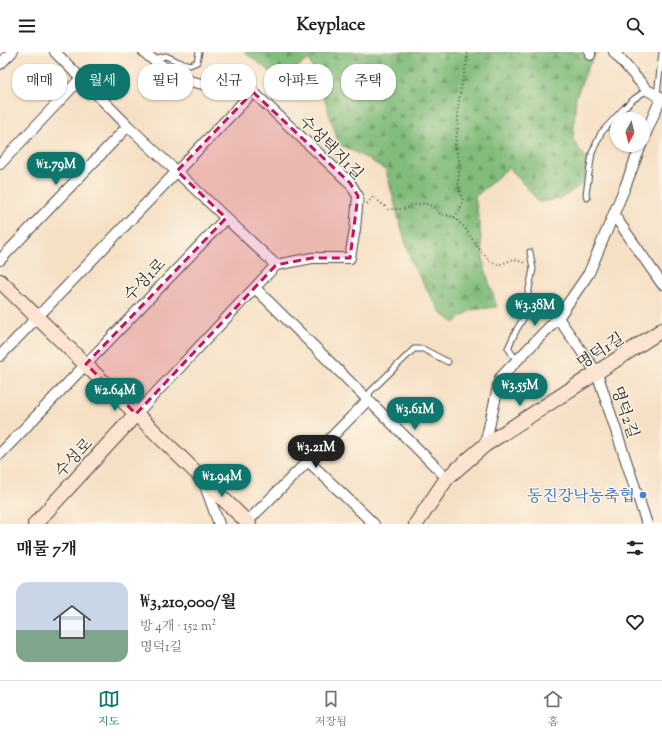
<!DOCTYPE html>
<html lang="ko">
<head>
<meta charset="utf-8">
<style>
	body { margin:0; font-family:"Sorts Mill Goudy","Noto Serif KR",serif; background:#f2f2f2; color:#202124; height:100vh; display:flex; flex-direction:column; font-size:15px; white-space:nowrap }
	* { box-sizing:border-box; margin:0 }
	p { font-size:13px; color:#757577 }
	.icon { flex:none; width:22px; height:22px; fill:none; stroke:currentColor; stroke-width:2; stroke-linecap:round; stroke-linejoin:round }
	.map { position:relative; height:472px; overflow:hidden }
	.side { display:flex; flex-direction:column; background:#fff; flex:1 }
	.side>* { flex:none }
	.hud { position:absolute; left:12px; top:12px; width:400px; height:36px; display:flex; gap:8px }
	.needle { width:26px; rotate:187deg }
	.tools { position:absolute; left:610px; top:60px; display:grid; gap:8px }
	.tools a { display:grid; place-items:center; width:40px; height:40px; border-radius:50%; background:#fff; box-shadow:0 1px 3px #0004; font-size:20px }
	.price { position:absolute; translate:-50% -34px; padding:0 9px; border-radius:14px; background:#0f766e; color:#fff; font-size:13px; line-height:26px; filter:drop-shadow(0 1px 2px #0008) }
	.price::after { content:''; position:absolute; left:50%; top:24px; width:12px; height:9px; margin-left:-6px; background:inherit; clip-path:polygon(0 0,100% 0,50% 100%) }
	.price.selected { background:#222; color:#fff }
	ul { padding:0; list-style:none }
	li { display:flex; align-items:center; gap:12px; height:100px; padding:0 16px }
	li+li { border-top:1px solid #e0e0e0 }
	li span { display:grid; place-items:center; flex:none; width:112px; height:80px; border-radius:12px; color:#555 }
	li>.icon { margin-inline-start:auto }
	span .icon { width:48px; height:48px; fill:#fffc; stroke-width:1 }
	li b { font-size:17px }
	h2 { display:flex; justify-content:space-between; align-items:center; height:48px; padding:0 16px; font-size:17px }
	.tag { padding:0 14px; border-radius:16px; background:#fff; box-shadow:0 1px 3px #0004; font-size:14px; line-height:36px }
	.tag.selected { background:#0f766e; color:#fff }
	header { display:flex; justify-content:space-between; align-items:center; height:52px; padding:0 16px; background:#fff; font-size:18px; font-weight:700 }
	.menu { display:flex; justify-content:space-around; align-items:center; height:56px; border-top:1px solid #e0e0e0; background:#fff; font-size:11px; color:#757577 }
	.menu a { display:grid; justify-items:center; gap:2px }
	.menu .selected { color:#0f766e }
	.map>svg:first-child { display:block }
	.forest { fill:url(#forest-firs); stroke:#567452 }
	.lines { fill:none; stroke-linecap:round; stroke-linejoin:round }
	.lane-casing { stroke:#494642; stroke-width:7 }
	.street-casing { stroke:#494642; stroke-width:12 }
	.secondary-casing { stroke:#494642; stroke-width:16 }
	.path { stroke:#494642; stroke-width:2; stroke-dasharray:1 3; stroke-linecap:butt }
	.lane { stroke:#fff; stroke-width:5 }
	.street { stroke:#fff; stroke-width:10 }
	.secondary { stroke:#fde4d1; stroke-width:14 }
	.marked { fill:#c2185b; fill-opacity:0.2; stroke:#c2185b; stroke-width:3; stroke-dasharray:8 5; stroke-linejoin:round }
	.shop-dot { fill:#3f7fe0; stroke:#fcf5e5; stroke-width:1.5 }
	.labels { text-anchor:middle; stroke-width:3; stroke-linejoin:round; paint-order:stroke }
	.street-label { font-size:16px; fill:#2b2b2b; stroke:#fcf5e5 }
	.shop-label { font-size:16px; fill:#366cbe; stroke:#fcf5e5; text-anchor:end }
</style>
</head>
<body>
<header><svg class="icon" aria-label="menu" viewBox="0 0 24 24"><path d="M4 6h16M4 12h16M4 18h16"/></svg>Keyplace<svg class="icon" aria-label="search" viewBox="0 0 24 24"><circle cx="10" cy="10" r="6"/><path d="M15 15l6 6"/></svg></header>
<div class="map">
<svg width="662" height="472" viewBox="0 0 662 472">
	<defs>
		<pattern id="forest-firs" width="22" height="20" patternUnits="userSpaceOnUse"><rect width="22" height="20" fill="#81bc7a"/><path d="M5 1l3.5 6h-7zM16 11l3.5 6h-7z" fill="#6a9964"/></pattern>
	</defs>
	<rect width="100%" height="100%" fill="#fcf5e5"/>
	<filter id="ink" filterUnits="userSpaceOnUse"><feTurbulence type="fractalNoise" baseFrequency=".025" numOctaves="2"/><feDisplacementMap in="SourceGraphic" scale="8" xChannelSelector="R" yChannelSelector="G"/><feConvolveMatrix kernelMatrix="1 2 1 2 8 2 1 2 1" color-interpolation-filters="sRGB"/></filter>
	<filter id="wash" filterUnits="userSpaceOnUse"><feTurbulence type="fractalNoise" baseFrequency=".012" numOctaves="4" result="noise"/><feDisplacementMap in="SourceGraphic" scale="16" xChannelSelector="R" yChannelSelector="G"/><feGaussianBlur stdDeviation="0.9" result="paint"/><feColorMatrix in="noise" values="0 0 0 0 0 0 0 0 0 0 0 0 0 0 0 0 0 1.4 0 .05"/><feComposite in="paint" operator="in"/></filter>
	<g filter="url(#wash)">
		<rect width="100%" height="100%" fill="#f6e0c5"/>
		<path class="forest" d="M244,0H597L588,15L576,45L573,88L588,109L583,132L560,147L539,150L509,115L475,145L480,177L484,214L497,255L471,258L454,271L441,261L413,214L400,172L386,118L368,107L339,92L326,52L309,7L280,27Z"/>
	</g>
	<g filter="url(#ink)">
		<g class="lines">
			<defs>
				<path id="lane" d="M153,7L166,4L179,10L190,13L197,10L199,0
					M657,43L662,0
					M587,146L586,142L592,101L601,81L625,55L634,47L647,38
					M517,309L508,296L517,277L523,267L533,217L530,200
					M368,348L370,340L414,297H423L448,310"/>
				<path id="street" d="M55,0L128,74L276,213
					M614,0L647,38L662,46
					M590,3V0
					M0,12L12,0
					M643,88L661,46
					M0,112L81,26
					M614,163L662,232
					M0,208L128,74
					M255,236L447,426
					M558,266L597,321L647,472
					M0,304L253,40
					M136,362L276,213L312,206H350L355,177L358,144L350,131L253,40L240,35L210,34L182,27L152,7L144,0
					M485,393L500,326L558,266L589,221L625,135L641,93
					M0,402L226,166
					M308,409L374,472
					M204,431L219,472
					M247,470L308,409L368,348"/>
				<path id="secondary" d="M0,229L249,472
					M35,472L136,362
					M416,472L447,426L485,393L662,278"/>
			</defs>
			<use href="#lane" class="lane-casing"/>
			<use href="#street" class="street-casing"/>
			<use href="#secondary" class="secondary-casing"/>
			<path class="path" d="M367,152L373,145L381,151L388,157H405L413,153L425,151L433,155L441,162L454,165L465,176L477,194L490,209L499,213L514,207L525,211
				M454,165L460,158L463,149L458,131L460,112L455,94L458,75V56L461,36L467,7V0"/>
			<use href="#lane" class="lane"/>
			<use href="#street" class="street"/>
			<use href="#secondary" class="secondary"/>
		</g>
	</g>
	<path class="marked" d="M253,40L350,131L358,144L350,206H312L276,213L136,362L86,312L226,166L177,119Z"/>
	<circle class="shop-dot" cx="643" cy="443" r="4"/>
	<g class="labels">
		<g class="street-label">
			<text transform="translate(332 95) rotate(45)" y="6">수성택지1길</text>
			<text transform="translate(144 227) rotate(-46)" y="6">수성1로</text>
			<text transform="translate(600 298) rotate(-33)" y="6">명덕1길</text>
			<text transform="translate(626 360) rotate(71)" y="6">명덕2길</text>
			<text transform="translate(73 405) rotate(-47)" y="6">수성로</text>
		</g>
		<g class="shop-label">
			<text x="635" y="449">동진강낙농축협</text>
		</g>
	</g>
</svg>
<div class="tools">
<a><svg class="needle" viewBox="-14 -14 28 28"><path d="M0-13l5 13h-10z" fill="#e53935"/><path d="M0 13l5-13h-10z" fill="#757577"/></svg></a>
</div>
<b class="price" style="left:56px;top:134px">₩1.79M</b>
<b class="price" style="left:535px;top:275px">₩3.38M</b>
<b class="price" style="left:520px;top:355px">₩3.55M</b>
<b class="price" style="left:115px;top:360px">₩2.64M</b>
<b class="price" style="left:415px;top:379px">₩3.61M</b>
<b class="price selected" style="left:316px;top:417px">₩3.21M</b>
<b class="price" style="left:222px;top:446px">₩1.94M</b>
<div class="hud">
<a class="tag">매매</a>
<a class="tag selected">월세</a>
<a class="tag">필터</a>
<a class="tag">신규</a>
<a class="tag">아파트</a>
<a class="tag">주택</a>
</div>
</div>
<section class="side">
<h2>매물 7개<svg class="icon" aria-label="filters" viewBox="0 0 24 24"><path d="M4 7h16M4 17h16"/><circle cx="9" cy="7" r="2"/><circle cx="15" cy="17" r="2"/></svg></h2>
<ul>
<li><span style="background:linear-gradient(#c9d6e8 60%,#7fa58c 0)"><svg class="icon" aria-label="home" viewBox="0 0 24 24"><path d="M3 11l9-7 9 7M6 9v11h12V9"/></svg></span><div><b>₩3,210,000/월</b><p>방 4개 · 152 m²</p><p>명덕1길</p></div><svg class="icon" aria-label="heart" viewBox="0 0 24 24"><path d="M12 20l-8-8c-3-5 5-10 8-4 3-6 11-1 8 4z"/></svg></li>
</ul>
</section>
<nav class="menu">
<a class="selected"><svg class="icon" aria-label="map" viewBox="0 0 24 24"><path d="M3 6l6-2 6 2 6-2v14l-6 2-6-2-6 2zM9 4v14M15 6v14"/></svg>지도</a>
<a><svg class="icon" aria-label="saved" viewBox="0 0 24 24"><path d="M7 4h10v16l-5-4-5 4z"/></svg>저장됨</a>
<a><svg class="icon" aria-label="home" viewBox="0 0 24 24"><path d="M3 11l9-7 9 7M6 9v11h12V9"/></svg>홈</a>
</nav>
</body>
</html>
